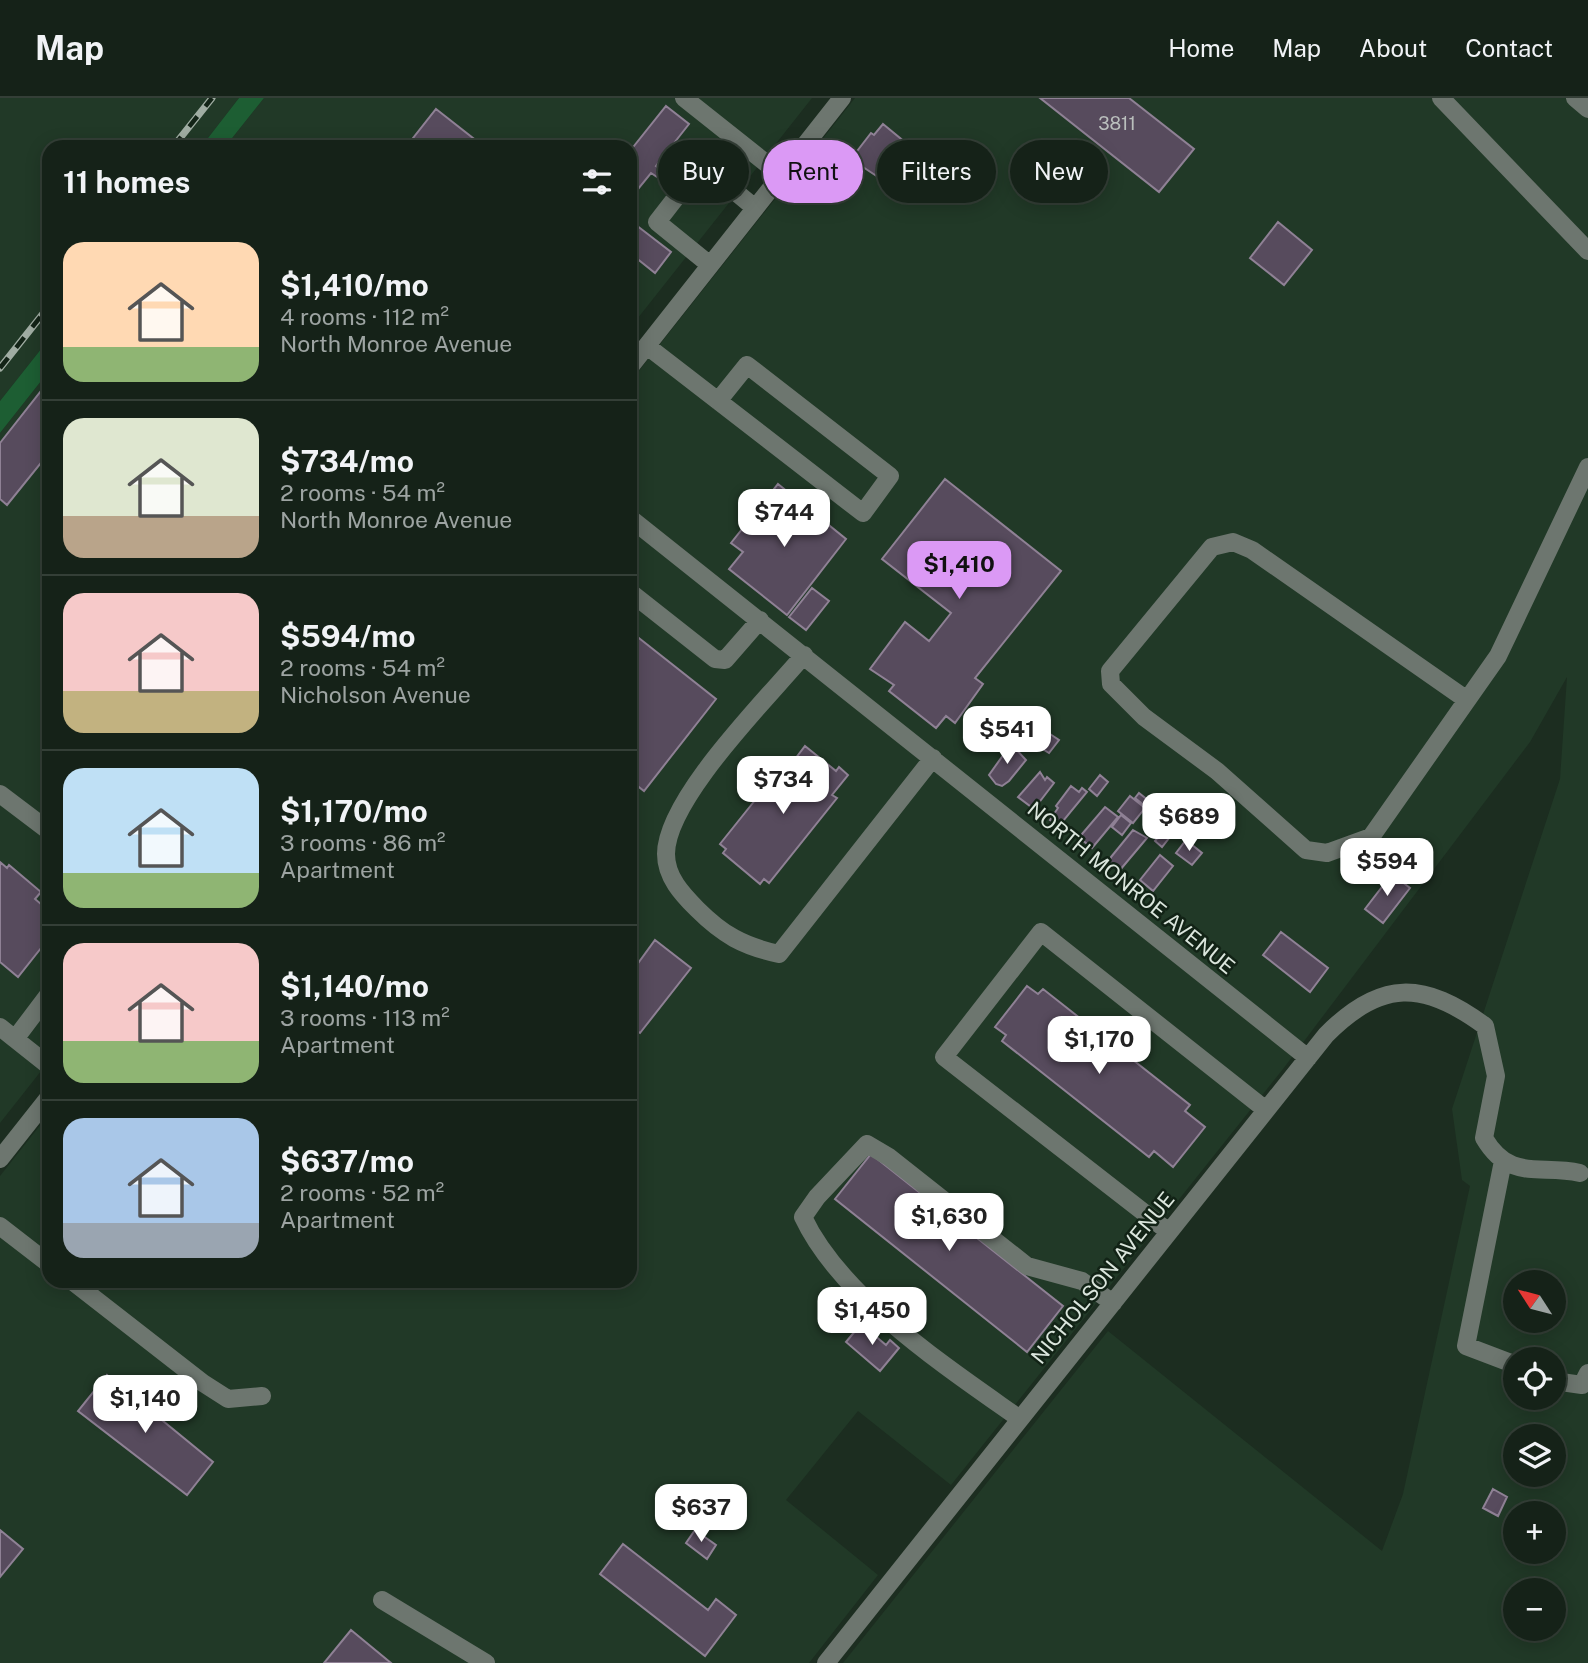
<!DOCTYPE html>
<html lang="en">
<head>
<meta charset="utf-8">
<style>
	body { margin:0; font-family:"Public Sans",sans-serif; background:#222f25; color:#f1f3f6; height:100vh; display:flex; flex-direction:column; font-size:26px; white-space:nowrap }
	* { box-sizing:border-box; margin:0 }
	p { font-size:23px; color:#9da4a2 }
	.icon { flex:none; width:38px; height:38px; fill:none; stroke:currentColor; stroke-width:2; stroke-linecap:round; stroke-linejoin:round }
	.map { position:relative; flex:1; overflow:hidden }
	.side { position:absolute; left:42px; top:42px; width:595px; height:1148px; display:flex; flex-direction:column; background:#152218; border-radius:21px; box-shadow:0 4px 18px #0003,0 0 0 2px #343f37 }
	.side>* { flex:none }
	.guide { position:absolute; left:658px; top:42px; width:665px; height:63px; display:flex; gap:14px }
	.needle { width:46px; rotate:306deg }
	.tools { position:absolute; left:1503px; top:1172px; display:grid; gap:14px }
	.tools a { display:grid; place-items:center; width:63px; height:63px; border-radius:50%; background:#152218; box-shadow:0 4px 18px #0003,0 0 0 2px #343f37; font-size:35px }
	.price { position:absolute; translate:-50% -60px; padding:0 16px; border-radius:14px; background:#fff; color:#222; font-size:23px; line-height:46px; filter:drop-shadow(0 2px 4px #0008) }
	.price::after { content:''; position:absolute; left:50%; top:42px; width:21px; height:16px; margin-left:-10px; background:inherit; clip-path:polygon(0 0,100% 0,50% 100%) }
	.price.current { background:#db99f5; color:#111 }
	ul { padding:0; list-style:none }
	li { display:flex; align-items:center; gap:21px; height:175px; padding:0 21px }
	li+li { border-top:2px solid #343f37 }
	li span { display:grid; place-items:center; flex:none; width:196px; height:140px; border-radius:21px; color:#555 }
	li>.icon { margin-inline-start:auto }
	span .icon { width:84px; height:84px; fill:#fffc; stroke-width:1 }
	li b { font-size:30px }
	h2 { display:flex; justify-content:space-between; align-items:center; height:84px; padding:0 21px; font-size:30px }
	.tag { padding:0 24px; border-radius:32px; background:#152218; box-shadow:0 4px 18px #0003,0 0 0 2px #343f37; font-size:24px; line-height:63px }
	.tag.current { background:#db99f5; color:#111 }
	header { display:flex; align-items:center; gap:42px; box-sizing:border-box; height:98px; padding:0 35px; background:#152218; border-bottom:2px solid #343f37 }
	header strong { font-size:33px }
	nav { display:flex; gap:38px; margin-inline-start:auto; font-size:24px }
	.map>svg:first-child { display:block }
	.built { fill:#213927; fill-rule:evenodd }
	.forest { fill:#1d5e33 }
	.building { fill:#574b5d; stroke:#8f8195; stroke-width:2 }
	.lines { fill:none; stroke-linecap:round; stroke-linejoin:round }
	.minor { stroke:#6d766f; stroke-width:18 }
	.rail-casing { stroke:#a0ada3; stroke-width:7 }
	.rail { stroke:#122316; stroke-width:4.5; stroke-dasharray:13; stroke-linecap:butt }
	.labels { text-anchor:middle; stroke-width:5; stroke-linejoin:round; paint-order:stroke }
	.number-label { font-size:18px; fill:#babfbd }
	.street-label { font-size:21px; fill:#dbe6dd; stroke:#122316 }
</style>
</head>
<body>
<header>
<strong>Map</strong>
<nav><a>Home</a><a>Map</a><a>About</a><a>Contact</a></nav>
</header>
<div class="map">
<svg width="1588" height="1565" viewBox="0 0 1588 1565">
	<rect width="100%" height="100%" fill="#1c2d20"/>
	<path class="built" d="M0,0H239L201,49H49V241L0,303Z
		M264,0H812L630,230V49H225Z
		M855,0H1588V1565H843L1108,1233L1382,1453L1403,1396L1470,1088L1462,1082L1452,1011L1560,681L1567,579L1530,644L1283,971L951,1387L858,1313L786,1402L878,1477L809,1565H0V1078L49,1016V1183H630V284ZM1516,1185H1554V1223H1516ZM1516,1262H1554V1300H1516ZM1516,1339H1554V1377H1516ZM1516,1416H1554V1454H1516ZM1516,1493H1554V1531H1516Z
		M49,273V963L0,1025V335Z"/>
	<path class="forest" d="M239,0H264L225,49H201Z
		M49,241V273L0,335V303Z"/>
	<path class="building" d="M1040,0H1129L1194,51L1159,94Z
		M666,8L689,26L656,68L665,75L660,81L651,75L630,101V53Z
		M436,11L478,44L474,49H406Z
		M883,26L906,45L878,79L851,61L871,35L874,37Z
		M1278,124L1312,152L1284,187L1250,160Z
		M636,127L671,154L655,175L630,155V134Z
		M41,293L49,299V355L7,407L0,401V345Z
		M945,381L1061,473L975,580L983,586L955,625L946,618L936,630L889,593L894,587L870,571L905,524L929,543L951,515L882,461Z
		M778,386L846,441L787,517L729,471L743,454L731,445Z
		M812,490L829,503L806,532L789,519Z
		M630,533L716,601L644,693L630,682Z
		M1036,623L1046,631L1040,638L1030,630Z
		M1047,634L1059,642L1049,655L1041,650L1046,644L1042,641Z
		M1011,646L1026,662L1009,683L1002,688L996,686L989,677Z
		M805,648L836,673L839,669L848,677L832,697L837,700L769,785L764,781L760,786L723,755L726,751L720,746L788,661L792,665Z
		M1040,674L1045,682L1047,679L1054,685L1034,711L1018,699Z
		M1100,677L1108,684L1097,698L1089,691Z
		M1071,688L1079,694L1082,690L1087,694L1059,728L1050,722L1058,710L1056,708Z
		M1139,695L1149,703L1145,708L1135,700Z
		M1130,698L1145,710L1133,725L1118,713Z
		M1105,709L1118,719L1092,750L1081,741L1082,736Z
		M1121,717L1131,725L1122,737L1112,729Z
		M1159,719L1168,727L1158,740L1148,732Z
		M1170,725L1177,730L1162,749L1155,743Z
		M1133,732L1147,740L1120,772L1110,764L1111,759Z
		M1186,742L1202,755L1192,767L1176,755Z
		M1160,757L1173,768L1153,793L1140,782Z
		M0,764L7,770L9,767L41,794L35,801L49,813V840L18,879L0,864Z
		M1392,776L1410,790L1383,825L1365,811Z
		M1281,834L1328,870L1310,894L1263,857Z
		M655,842L691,870L640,935L630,928V863L636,868Z
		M1027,888L1038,896L1043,891L1190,1007L1185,1013L1205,1029L1173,1069L1154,1053L1149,1059L1002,943L1006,937L995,929Z
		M871,1056L1063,1208L1027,1254L835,1101Z
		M861,1226L886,1247L890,1242L899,1250L880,1273L846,1244Z
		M107,1277L213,1364L187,1397L78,1313Z
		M1493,1391L1507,1399L1498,1418L1483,1410Z
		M0,1432L23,1451L0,1479Z
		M695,1432L716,1447L707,1461L686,1445Z
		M623,1446L708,1512L716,1501L736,1517L705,1558L600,1476Z
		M351,1532L391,1565H324Z"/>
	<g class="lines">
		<path class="minor" d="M684,0L781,77
			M1441,0L1588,153
			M1575,0L1588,11
			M710,167L657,124L702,66L755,110
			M647,248L863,415L890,378L747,267L718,303
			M630,269L842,0
			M630,420L1308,960
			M630,494L715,561L725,562L760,522
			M804,557C767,601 666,701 666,756C666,779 682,796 697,811C723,837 743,848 779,856L933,660
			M1467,602L1252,452L1233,444L1212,449L1110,573L1111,586L1144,619L1217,673L1306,752L1327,755L1371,739L1498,558L1588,369
			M0,696L49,733
			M49,896L15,941L49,968
			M0,929L15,941
			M0,1061L49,999
			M1503,1063L1466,1248L1516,1267
			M0,1128L49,1166
			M1169,1134L944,959L1041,834L1266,1012
			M72,1183L203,1285L228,1301L262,1298
			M1554,1283L1582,1287L1588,1275
			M1020,1321C948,1270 841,1200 803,1119L817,1099L867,1046L889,1059L1027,1168L1082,1183L1113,1205
			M382,1502L486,1565
			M826,1565L1326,937C1381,881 1424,883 1485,928L1496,978L1484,1040C1510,1084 1539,1066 1580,1075"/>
		<defs>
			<path id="rail" d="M173,49L212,0
				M0,270L49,208"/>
		</defs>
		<use href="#rail" class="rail-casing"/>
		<use href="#rail" class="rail"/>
	</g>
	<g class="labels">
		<g class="number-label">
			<text x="1117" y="32">3811</text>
		</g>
		<g class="street-label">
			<text transform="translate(1131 790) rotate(39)" y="7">NORTH MONROE AVENUE</text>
			<text transform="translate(1103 1180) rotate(-51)" y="7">NICHOLSON AVENUE</text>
		</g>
	</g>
</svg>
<div class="tools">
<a><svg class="needle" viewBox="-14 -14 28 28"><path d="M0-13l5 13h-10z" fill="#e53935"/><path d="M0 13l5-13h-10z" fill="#9da4a2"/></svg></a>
<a><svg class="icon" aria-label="locate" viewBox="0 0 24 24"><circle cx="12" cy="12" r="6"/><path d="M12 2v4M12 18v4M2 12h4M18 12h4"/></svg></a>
<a><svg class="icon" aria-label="layers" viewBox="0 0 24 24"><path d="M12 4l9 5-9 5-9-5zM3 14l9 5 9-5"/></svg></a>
<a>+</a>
<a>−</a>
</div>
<b class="price" style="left:784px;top:451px">$744</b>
<b class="price current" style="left:959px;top:503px">$1,410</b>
<b class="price" style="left:1007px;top:668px">$541</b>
<b class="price" style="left:783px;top:718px">$734</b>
<b class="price" style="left:1189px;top:755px">$689</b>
<b class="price" style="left:1387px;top:800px">$594</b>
<b class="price" style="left:1099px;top:978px">$1,170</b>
<b class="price" style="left:949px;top:1155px">$1,630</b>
<b class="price" style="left:872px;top:1249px">$1,450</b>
<b class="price" style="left:145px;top:1337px">$1,140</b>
<b class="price" style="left:701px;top:1446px">$637</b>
<div class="guide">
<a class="tag">Buy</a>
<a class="tag current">Rent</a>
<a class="tag">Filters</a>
<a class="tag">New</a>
</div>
<section class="side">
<h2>11 homes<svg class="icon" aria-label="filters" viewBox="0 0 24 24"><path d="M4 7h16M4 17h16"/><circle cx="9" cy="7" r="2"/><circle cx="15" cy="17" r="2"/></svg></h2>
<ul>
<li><span style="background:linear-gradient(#ffd9b3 75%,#8fb573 0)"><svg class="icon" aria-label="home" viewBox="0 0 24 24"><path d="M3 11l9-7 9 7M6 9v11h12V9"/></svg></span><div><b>$1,410/mo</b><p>4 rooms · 112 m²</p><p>North Monroe Avenue</p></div></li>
<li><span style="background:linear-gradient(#dfe7d0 70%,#b9a48a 0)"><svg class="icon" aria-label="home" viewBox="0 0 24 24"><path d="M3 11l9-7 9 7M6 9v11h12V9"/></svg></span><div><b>$734/mo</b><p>2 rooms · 54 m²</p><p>North Monroe Avenue</p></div></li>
<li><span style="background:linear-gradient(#f6c9c9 70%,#c2b280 0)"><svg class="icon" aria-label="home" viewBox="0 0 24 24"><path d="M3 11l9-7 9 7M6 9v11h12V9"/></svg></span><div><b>$594/mo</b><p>2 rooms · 54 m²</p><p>Nicholson Avenue</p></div></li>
<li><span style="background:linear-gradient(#bfe0f5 75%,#8fb573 0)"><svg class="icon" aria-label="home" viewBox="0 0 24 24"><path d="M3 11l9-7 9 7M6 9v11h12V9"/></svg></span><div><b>$1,170/mo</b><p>3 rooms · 86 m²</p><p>Apartment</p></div></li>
<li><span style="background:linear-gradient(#f6c9c9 70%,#8fb573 0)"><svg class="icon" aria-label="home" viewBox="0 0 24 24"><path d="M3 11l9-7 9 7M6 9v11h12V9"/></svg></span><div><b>$1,140/mo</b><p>3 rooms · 113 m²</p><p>Apartment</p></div></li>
<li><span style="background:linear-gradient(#a9c7e8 75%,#9aa5b1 0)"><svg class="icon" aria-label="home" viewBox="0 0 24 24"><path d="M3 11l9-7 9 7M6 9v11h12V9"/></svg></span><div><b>$637/mo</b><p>2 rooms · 52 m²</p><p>Apartment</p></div></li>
</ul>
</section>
</div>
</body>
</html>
